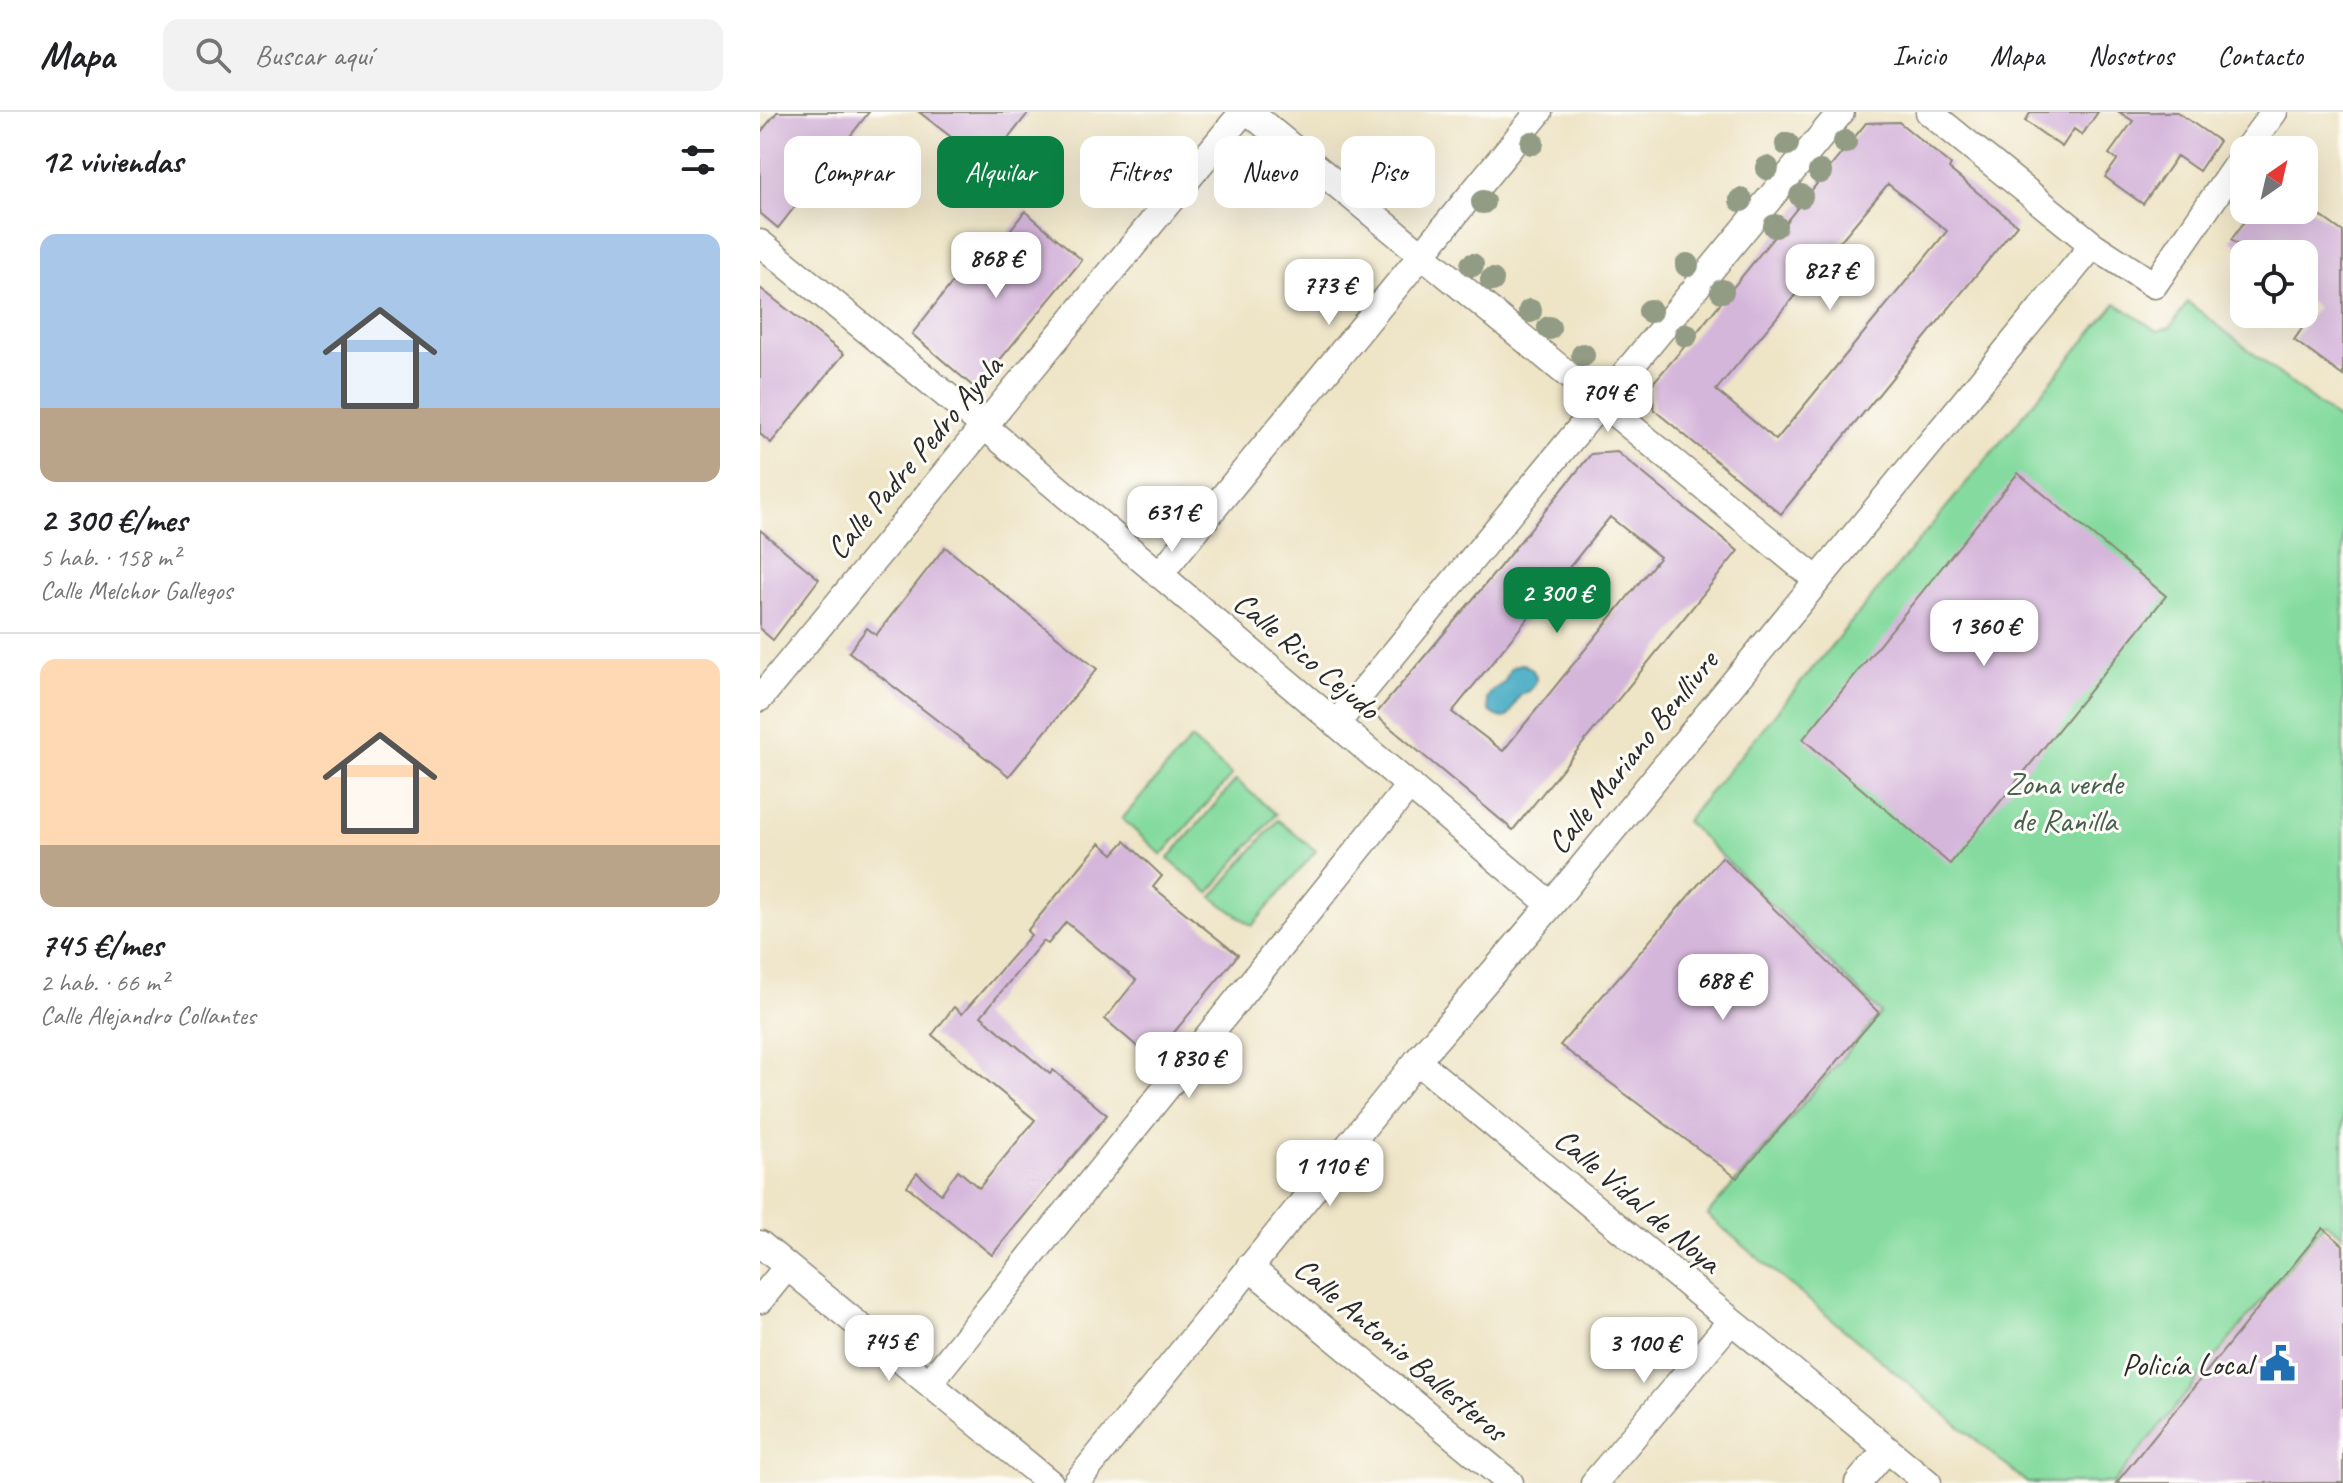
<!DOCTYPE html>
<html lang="es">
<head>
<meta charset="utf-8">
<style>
	body { margin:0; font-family:Caveat,sans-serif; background:#f2f2f2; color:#202124; height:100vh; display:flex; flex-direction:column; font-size:30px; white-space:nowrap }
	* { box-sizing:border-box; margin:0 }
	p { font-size:26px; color:#757577 }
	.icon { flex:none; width:44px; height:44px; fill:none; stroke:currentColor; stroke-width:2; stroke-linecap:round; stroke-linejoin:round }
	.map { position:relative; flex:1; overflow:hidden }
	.drawer { display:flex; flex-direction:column; background:#fff; width:760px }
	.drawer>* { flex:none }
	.hud { position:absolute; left:24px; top:24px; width:760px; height:72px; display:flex; gap:16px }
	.needle { width:52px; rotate:34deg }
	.tools { position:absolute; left:1470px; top:24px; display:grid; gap:16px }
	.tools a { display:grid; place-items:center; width:88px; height:88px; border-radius:16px; background:#fff; box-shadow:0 8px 32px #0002; font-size:40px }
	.price { position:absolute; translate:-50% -68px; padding:0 18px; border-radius:16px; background:#fff; color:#222; font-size:26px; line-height:52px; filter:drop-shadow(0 2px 4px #0008) }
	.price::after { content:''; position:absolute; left:50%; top:48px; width:24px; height:18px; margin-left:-12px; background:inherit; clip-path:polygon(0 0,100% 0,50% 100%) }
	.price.selected { background:#0b8043; color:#fff }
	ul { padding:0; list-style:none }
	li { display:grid; align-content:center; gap:16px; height:424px; padding:0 40px }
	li+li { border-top:2px solid #e0e0e0 }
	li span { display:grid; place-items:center; height:248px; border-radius:16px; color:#555 }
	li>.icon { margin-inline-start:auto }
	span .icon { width:144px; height:144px; fill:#fffc; stroke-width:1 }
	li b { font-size:34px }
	h2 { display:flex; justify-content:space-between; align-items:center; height:96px; padding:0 40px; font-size:34px }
	.chip { padding:0 28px; border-radius:16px; background:#fff; box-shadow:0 8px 32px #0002; font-size:28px; line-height:72px }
	.chip.selected { background:#0b8043; color:#fff }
	header { display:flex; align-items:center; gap:48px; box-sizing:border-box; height:112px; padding:0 40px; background:#fff; border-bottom:2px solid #e0e0e0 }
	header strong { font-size:38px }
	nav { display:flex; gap:44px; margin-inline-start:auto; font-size:28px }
	.search { width:560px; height:72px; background:#f2f2f2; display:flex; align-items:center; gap:20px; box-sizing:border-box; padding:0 28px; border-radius:16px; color:#757577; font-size:30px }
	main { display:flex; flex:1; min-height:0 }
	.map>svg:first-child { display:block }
	.green { fill:#85db9f; stroke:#588365; stroke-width:2 }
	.water { fill:#44abc4; stroke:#386b78; stroke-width:2 }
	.building { fill:#d5b6db; fill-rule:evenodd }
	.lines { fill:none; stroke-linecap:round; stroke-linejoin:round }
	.minor-casing { stroke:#8c8878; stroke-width:29 }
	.minor { stroke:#fff; stroke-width:26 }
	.tree { fill:#929b84 }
	.labels { text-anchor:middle; stroke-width:6; stroke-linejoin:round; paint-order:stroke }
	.street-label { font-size:32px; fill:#2b2b2b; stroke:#fdfcf7 }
	.park-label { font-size:32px; fill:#46604e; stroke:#fdfcf7 }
	.poi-label { font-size:32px; fill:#2b2b2b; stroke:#fdfcf7; text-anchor:end }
</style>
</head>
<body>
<header>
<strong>Mapa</strong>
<div class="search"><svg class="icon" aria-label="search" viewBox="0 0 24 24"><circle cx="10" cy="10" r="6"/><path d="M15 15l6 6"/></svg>Buscar aquí</div>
<nav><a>Inicio</a><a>Mapa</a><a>Nosotros</a><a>Contacto</a></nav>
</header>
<main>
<section class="drawer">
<h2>12 viviendas<svg class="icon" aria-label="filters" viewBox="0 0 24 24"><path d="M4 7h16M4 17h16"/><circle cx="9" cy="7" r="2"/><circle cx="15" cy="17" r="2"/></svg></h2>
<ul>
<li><span style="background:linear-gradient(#a9c7e8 70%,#b9a48a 0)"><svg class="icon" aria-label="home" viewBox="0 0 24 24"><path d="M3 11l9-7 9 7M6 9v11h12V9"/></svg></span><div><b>2 300 €/mes</b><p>5 hab. · 158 m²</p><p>Calle Melchor Gallegos</p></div></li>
<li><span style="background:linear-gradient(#ffd9b3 75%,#b9a48a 0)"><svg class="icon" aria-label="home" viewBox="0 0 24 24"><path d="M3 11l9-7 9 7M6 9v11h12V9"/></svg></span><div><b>745 €/mes</b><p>2 hab. · 66 m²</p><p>Calle Alejandro Collantes</p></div></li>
</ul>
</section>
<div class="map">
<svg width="1583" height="1371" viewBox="0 0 1583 1371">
	<rect width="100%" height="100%" fill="#fdfcf7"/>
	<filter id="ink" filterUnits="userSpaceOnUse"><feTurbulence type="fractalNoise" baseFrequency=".0125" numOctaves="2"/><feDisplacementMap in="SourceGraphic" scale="16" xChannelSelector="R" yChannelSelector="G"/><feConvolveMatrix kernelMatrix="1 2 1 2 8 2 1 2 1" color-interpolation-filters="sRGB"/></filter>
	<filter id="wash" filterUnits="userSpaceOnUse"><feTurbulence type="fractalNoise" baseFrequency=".006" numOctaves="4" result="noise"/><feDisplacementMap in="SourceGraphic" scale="32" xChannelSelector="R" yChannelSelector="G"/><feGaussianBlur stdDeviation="1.8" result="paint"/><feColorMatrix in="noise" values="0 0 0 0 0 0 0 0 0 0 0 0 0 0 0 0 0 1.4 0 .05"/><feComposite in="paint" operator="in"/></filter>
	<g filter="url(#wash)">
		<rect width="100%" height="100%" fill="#eee4c6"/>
		<path class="green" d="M1428,190L1583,312V1123L1565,1110L1354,1371H1267L947,1103L1121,901L926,709L1356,191L1397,219L1410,216Z
			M431,627L472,663L402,743L362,707Z
			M476,668L516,702L449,781L408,747Z
			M518,708L556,739L492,814L452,785Z"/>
		<path class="water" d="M762,552C773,555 781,566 772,576C767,582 767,579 761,583C750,592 754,618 729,599L727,586L733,578L745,570C748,560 749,554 762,552Z"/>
		<g id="blocks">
			<path class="building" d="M17,0H109L18,116L0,101V21Z
				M159,0H269L227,53Z
				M1271,0H1338L1322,23L1314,17L1302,35L1265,9Z
				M1359,0H1417L1459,29L1439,59L1417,44L1383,92L1345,65L1357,48L1349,42L1373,9Z
				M1139,10L1191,53L1189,57L1257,113L1021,402L894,298L892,272L937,220L1106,11ZM1128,72L1187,119L1016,328L956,278Z
				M1544,92L1583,120V264L1534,228L1557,195L1544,186V142H1491L1471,128L1493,98H1544Z
				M265,99L322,148L216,277L152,222L214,143L225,151Z
				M0,176L84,242L11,331L0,322Z
				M857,340L978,439L753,718L615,603L729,468L831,342ZM850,405L900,445L743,639L692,600Z
				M1258,361L1406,484L1190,752L1043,627Z
				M0,418L59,467L13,528L0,517Z
				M185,435L337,557L249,664L89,540L107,516L116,523Z
				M365,729L402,764L393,775L478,843L392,947L345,907L376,868L306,810L288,832L283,829L221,904L290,962L293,958L347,1003L232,1143L147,1074L157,1061L181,1082L198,1058L219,1076L275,1008L172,923L194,895L202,902L271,823L267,819L340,731L353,742Z
				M962,745L1119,901L977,1066L800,933Z
				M1563,1116L1583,1133V1371H1356Z"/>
		</g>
	</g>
	<g filter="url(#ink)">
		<use href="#blocks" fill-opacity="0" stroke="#8c8878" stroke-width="2"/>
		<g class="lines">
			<defs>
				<path id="minor" d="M489,0L1057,468
					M1169,0L1333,133L1394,173L1484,42
					M1486,38L1514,0
					M0,131L224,314L791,793
					M399,463L779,0
					M0,586L483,0
					M576,612L1081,0
					M657,949L1168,1371
					M0,1132L290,1371
					M489,1155L750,1371
					M0,1188L27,1155
					M169,1271L650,673
					M316,1371L657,949L791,793L1333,133
					M834,1371L971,1209
					M1098,1371L1127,1337"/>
			</defs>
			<use href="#minor" class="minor-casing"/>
			<use href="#minor" class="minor"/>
		</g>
		<g class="tree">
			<circle cx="1085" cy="30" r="12"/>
			<circle cx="772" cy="31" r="12"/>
			<circle cx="1027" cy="32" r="12"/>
			<circle cx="1007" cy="56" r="12"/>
			<circle cx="1060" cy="60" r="12"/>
			<circle cx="1041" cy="84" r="12"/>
			<circle cx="981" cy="88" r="12"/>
			<circle cx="723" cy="90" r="12"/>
			<circle cx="1015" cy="114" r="12"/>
			<circle cx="712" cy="153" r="12"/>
			<circle cx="927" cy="153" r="12"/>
			<circle cx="732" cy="168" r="12"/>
			<circle cx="962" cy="179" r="12"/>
			<circle cx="770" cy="199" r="12"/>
			<circle cx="890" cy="199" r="12"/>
			<circle cx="789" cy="216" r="12"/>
			<circle cx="926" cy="223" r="12"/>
			<circle cx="823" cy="243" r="12"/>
		</g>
	</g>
	<defs>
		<symbol id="civic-bare" viewBox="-9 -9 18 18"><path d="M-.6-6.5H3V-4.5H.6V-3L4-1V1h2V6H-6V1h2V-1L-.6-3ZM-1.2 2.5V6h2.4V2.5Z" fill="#1f6fb2" stroke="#fdfcf7" stroke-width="2.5" paint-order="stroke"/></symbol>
	</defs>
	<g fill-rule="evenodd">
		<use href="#civic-bare" x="1492" y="1226" width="51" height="51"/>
	</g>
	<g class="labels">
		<g class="street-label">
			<text transform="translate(154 345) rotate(-50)" y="11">Calle Padre Pedro Ayala</text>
			<text transform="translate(547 543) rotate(40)" y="11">Calle Rico Cejudo</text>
			<text transform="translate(872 640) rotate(-51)" y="11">Calle Mariano Benlliure</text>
			<text transform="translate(878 1088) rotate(40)" y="11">Calle Vidal de Noya</text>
			<text transform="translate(641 1237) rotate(40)" y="11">Calle Antonio Ballesteros</text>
		</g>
		<g class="park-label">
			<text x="1304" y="682">Zona verde<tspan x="1304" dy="37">de Ranilla</tspan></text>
		</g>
		<g class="poi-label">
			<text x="1492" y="1263">Policía Local</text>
		</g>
	</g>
</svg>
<div class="tools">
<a><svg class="needle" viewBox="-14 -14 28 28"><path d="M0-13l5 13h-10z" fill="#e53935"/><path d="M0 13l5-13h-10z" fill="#757577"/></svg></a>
<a><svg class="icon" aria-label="locate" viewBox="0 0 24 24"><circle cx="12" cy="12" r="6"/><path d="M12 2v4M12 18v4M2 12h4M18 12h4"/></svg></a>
</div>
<b class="price" style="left:236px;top:188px">868 €</b>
<b class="price" style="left:1070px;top:200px">827 €</b>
<b class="price" style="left:569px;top:215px">773 €</b>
<b class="price" style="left:848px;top:322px">704 €</b>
<b class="price" style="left:412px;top:442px">631 €</b>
<b class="price selected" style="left:797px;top:523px">2 300 €</b>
<b class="price" style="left:1224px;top:556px">1 360 €</b>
<b class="price" style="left:963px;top:910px">688 €</b>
<b class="price" style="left:429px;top:988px">1 830 €</b>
<b class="price" style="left:570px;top:1096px">1 110 €</b>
<b class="price" style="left:129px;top:1271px">745 €</b>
<b class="price" style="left:884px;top:1273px">3 100 €</b>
<div class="hud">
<a class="chip">Comprar</a>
<a class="chip selected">Alquilar</a>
<a class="chip">Filtros</a>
<a class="chip">Nuevo</a>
<a class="chip">Piso</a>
</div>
</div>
</main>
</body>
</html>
